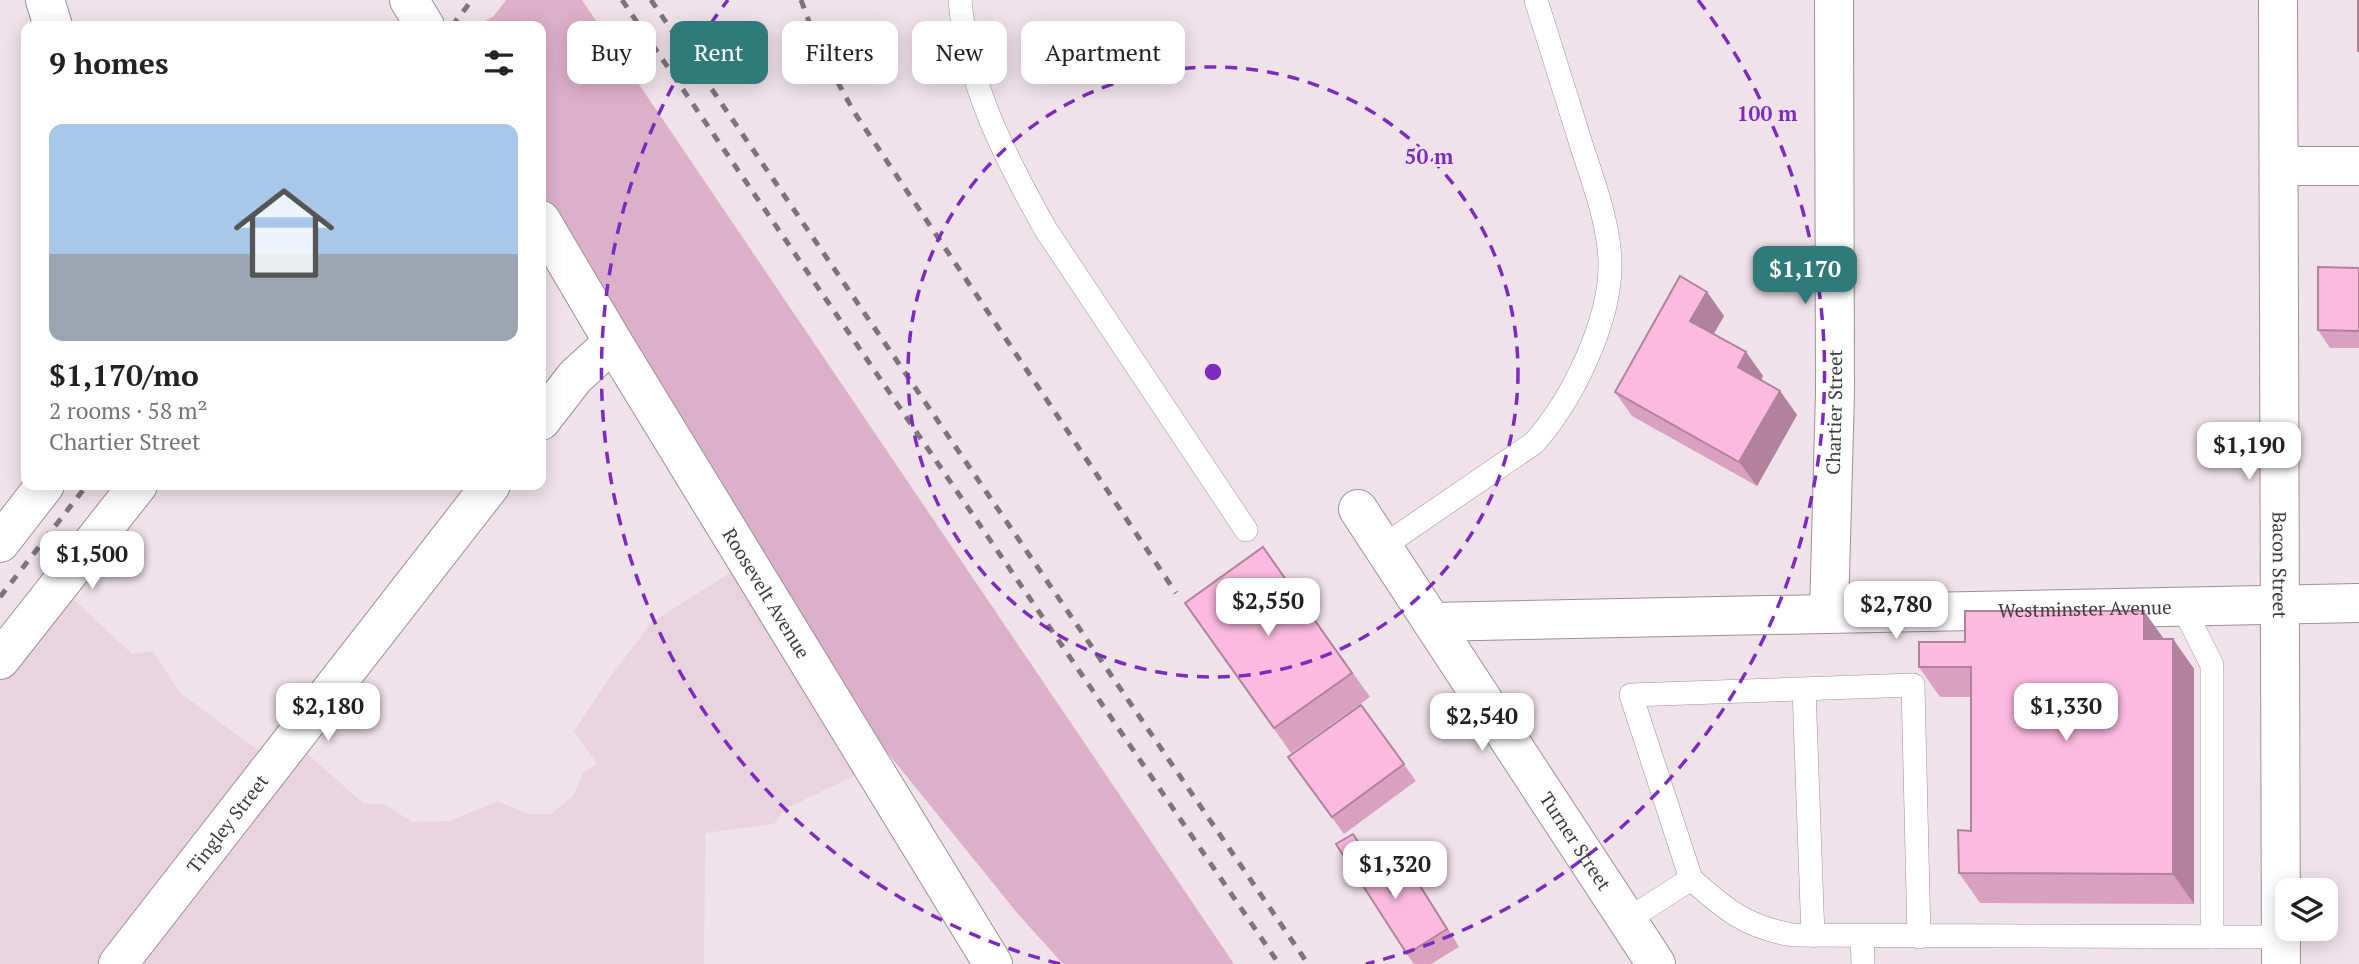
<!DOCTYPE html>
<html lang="en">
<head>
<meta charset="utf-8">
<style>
	body { margin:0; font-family:"PT Serif",serif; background:#f2f2f2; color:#222; height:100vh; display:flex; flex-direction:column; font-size:26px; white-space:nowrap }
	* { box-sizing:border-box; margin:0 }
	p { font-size:23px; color:#767676 }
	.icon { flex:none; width:38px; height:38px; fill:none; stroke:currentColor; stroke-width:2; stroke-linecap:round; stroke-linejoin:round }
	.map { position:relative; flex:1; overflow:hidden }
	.panel { position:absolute; left:21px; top:21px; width:525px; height:469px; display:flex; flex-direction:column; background:#fff; border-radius:14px; box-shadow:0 4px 18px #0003 }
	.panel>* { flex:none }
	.hud { position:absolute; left:567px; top:21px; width:665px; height:63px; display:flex; gap:14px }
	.controls { position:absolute; left:2275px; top:878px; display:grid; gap:14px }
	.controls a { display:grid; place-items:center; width:63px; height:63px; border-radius:14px; background:#fff; box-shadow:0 4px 18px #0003; font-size:35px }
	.price { position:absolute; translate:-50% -60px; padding:0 16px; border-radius:14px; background:#fff; color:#222; font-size:23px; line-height:46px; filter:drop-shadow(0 2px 4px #0008) }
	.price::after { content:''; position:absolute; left:50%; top:42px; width:21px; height:16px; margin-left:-10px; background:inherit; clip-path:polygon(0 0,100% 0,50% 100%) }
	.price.on { background:#307a79; color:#fff }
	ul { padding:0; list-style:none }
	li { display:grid; align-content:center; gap:14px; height:371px; padding:0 28px }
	li span { display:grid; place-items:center; height:217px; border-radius:14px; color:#555 }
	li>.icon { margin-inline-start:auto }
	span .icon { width:126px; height:126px; fill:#fffc; stroke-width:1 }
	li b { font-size:30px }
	h2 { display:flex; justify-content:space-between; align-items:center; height:84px; padding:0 28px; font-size:30px }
	.pill { padding:0 24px; border-radius:14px; background:#fff; box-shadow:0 4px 18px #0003; font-size:24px; line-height:63px }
	.pill.on { background:#307a79; color:#fff }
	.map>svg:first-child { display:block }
	.built { fill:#e8d3de }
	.green { fill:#ddb0c9 }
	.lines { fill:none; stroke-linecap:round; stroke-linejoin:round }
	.service-casing { stroke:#9d9097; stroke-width:24 }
	.minor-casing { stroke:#9d9097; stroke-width:40 }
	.tertiary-casing { stroke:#9d9097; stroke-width:40 }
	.service { stroke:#fff; stroke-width:23 }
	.minor { stroke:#fff; stroke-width:38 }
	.tertiary { stroke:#fff; stroke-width:38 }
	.rail { stroke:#7d7578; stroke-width:5; stroke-dasharray:9 9; stroke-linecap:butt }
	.wall { fill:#d9a0c0 }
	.shaded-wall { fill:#b0829c }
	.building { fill:#fcbadf; stroke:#b0829c; stroke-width:2 }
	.ring { fill:none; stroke:#7b2cbf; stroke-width:3.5; stroke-dasharray:12 9 }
	.labels { text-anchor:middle; stroke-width:6; stroke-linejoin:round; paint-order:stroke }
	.street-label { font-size:19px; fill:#403b3d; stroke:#f0e2e9 }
	.centre { fill:#7b2cbf; stroke:#f0e2e9; stroke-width:3.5 }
	.ring-label { font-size:21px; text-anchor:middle; font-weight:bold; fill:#7b2cbf; stroke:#f0e2e9; stroke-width:6; stroke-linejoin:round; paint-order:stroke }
</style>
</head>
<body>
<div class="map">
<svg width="2359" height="964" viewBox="0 0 2359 964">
	<rect width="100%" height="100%" fill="#f0e2e9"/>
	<path class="built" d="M738,568L864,771L785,809L774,824L705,833L704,964H0V656L58,585L132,654L153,651L180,693L264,755L287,736L363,803L386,805L412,822L449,821L498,801L527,814H551L573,796L583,773L597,764L574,731L610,677L652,622Z"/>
	<path class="green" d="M506,0H582L1234,964H1063L1018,914L738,568L541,239V26H477L494,16Z"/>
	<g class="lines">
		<defs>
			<path id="service" d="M960,0C967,84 1005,157 1046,230L1246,530
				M1382,547L1534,443C1573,399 1612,319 1610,260C1608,221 1594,184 1582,147C1567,98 1551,49 1536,0
				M2182,605L2212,665V937
				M1804,689L1813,936
				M1691,879L1631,695L1913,685L1919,937
				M1627,920L1691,879C1726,910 1746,927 1793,935L2281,937
				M1862,936L1863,964"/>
			<g id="minor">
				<path d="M45,0L53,26"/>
				<path d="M2279,166H2359"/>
				<path d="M541,421L575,377L613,342"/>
				<path id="s1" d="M1358,509L1656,964"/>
				<path id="s2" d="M1829,613L1835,393L1834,0"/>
				<path id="s3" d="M1432,622L2359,603"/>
				<path id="s4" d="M118,964L491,485"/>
			</g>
			<g id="tertiary">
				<path d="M409,0L425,26"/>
				<path id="s5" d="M2278,0L2281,964"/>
				<path id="s6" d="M541,220L613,342L993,964"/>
				<path d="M0,543L45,485"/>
				<path d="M0,660L138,485"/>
			</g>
		</defs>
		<use href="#service" class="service-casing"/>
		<use href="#minor" class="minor-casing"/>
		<use href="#tertiary" class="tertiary-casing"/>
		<use href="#service" class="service"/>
		<use href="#minor" class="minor"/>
		<use href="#tertiary" class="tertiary"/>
		<path class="rail" d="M622,0L1279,964
			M651,0L1308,964
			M801,0L818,46L854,112L1176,593
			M452,26L472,0
			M0,597L87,485"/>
	</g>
	<path class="wall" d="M2359,268V348H2330L2318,330Z
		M1707,292L1724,316L1714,334L1746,352L1763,376L1761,380L1780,391L1797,415L1757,486L1632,416L1615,392Z
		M1263,547L1370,697L1291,753L1185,603Z
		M2144,611L2164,639H2173L2194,669V904L1980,903L1959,873L1971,831V697H1940L1919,667L1965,642Z
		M1361,705L1416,781L1344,834L1288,757Z
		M1366,851L1392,893L1427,896L1459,947L1431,964H1414L1407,954Z"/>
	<path class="shaded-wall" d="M1707,292L1724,316L1707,345L1690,321Z
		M1746,352L1763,376L1755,391L1738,367Z
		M1780,391L1797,415L1757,486L1739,462Z
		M2144,611L2165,641L2144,639Z
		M2173,639L2194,669V904L2173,874Z
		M1353,834L1366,851L1404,911L1391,893Z
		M1415,878L1427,896L1459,947L1447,929Z"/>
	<path class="building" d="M2358,0H2359V51H2358Z
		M2318,267L2359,268V331L2318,330Z
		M1680,276L1707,292L1690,321L1746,352L1738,367L1780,391L1739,462L1615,392Z
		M1263,547L1352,673L1274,728L1185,603Z
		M1965,611H2144V639H2173V874L1959,873L1958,830L1971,831V667H1919V642H1965Z
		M1361,705L1404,764L1332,817L1288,757Z
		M1353,834L1391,893L1415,878L1447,929L1407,954L1336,844Z"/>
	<g class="ring">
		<circle cx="1213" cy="372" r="305"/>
		<path d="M1060 964A611 611 0 0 1 728 0M1698 0A611 611 0 0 1 1366 964"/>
	</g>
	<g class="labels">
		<g class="street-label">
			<text dy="7" stroke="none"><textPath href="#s2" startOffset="201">Chartier Street</textPath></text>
			<text dy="7" stroke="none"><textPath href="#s5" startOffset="565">Bacon Street</textPath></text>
			<text dy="7" stroke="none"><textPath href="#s6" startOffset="436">Roosevelt Avenue</textPath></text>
			<text dy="7" stroke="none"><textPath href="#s3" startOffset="653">Westminster Avenue</textPath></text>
			<text dy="7" stroke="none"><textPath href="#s4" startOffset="178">Tingley Street</textPath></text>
			<text dy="7" stroke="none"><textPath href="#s1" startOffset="397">Turner Street</textPath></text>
		</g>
	</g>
	<circle cx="1213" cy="372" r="10" class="centre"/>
	<g class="ring-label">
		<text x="1767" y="121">100 m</text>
		<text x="1429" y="164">50 m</text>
	</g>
</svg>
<div class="controls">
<a><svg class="icon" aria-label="layers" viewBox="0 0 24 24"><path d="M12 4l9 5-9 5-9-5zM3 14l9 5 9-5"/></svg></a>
</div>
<b class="price on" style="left:1805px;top:306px">$1,170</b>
<b class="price" style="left:2249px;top:482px">$1,190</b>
<b class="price" style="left:92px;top:591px">$1,500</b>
<b class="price" style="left:1268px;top:638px">$2,550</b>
<b class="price" style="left:1896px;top:641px">$2,780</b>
<b class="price" style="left:328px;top:743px">$2,180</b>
<b class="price" style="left:2066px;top:743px">$1,330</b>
<b class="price" style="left:1482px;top:753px">$2,540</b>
<b class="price" style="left:1395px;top:901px">$1,320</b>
<div class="hud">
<a class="pill">Buy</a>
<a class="pill on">Rent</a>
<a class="pill">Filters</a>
<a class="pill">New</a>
<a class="pill">Apartment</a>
</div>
<section class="panel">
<h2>9 homes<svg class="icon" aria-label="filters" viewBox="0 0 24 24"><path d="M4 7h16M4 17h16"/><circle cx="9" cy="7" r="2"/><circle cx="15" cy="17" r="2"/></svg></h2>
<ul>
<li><span style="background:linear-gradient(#a9c7e8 60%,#9aa5b1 0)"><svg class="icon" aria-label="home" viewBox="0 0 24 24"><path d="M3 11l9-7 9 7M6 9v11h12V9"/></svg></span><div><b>$1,170/mo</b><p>2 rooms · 58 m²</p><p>Chartier Street</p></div></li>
</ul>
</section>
</div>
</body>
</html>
